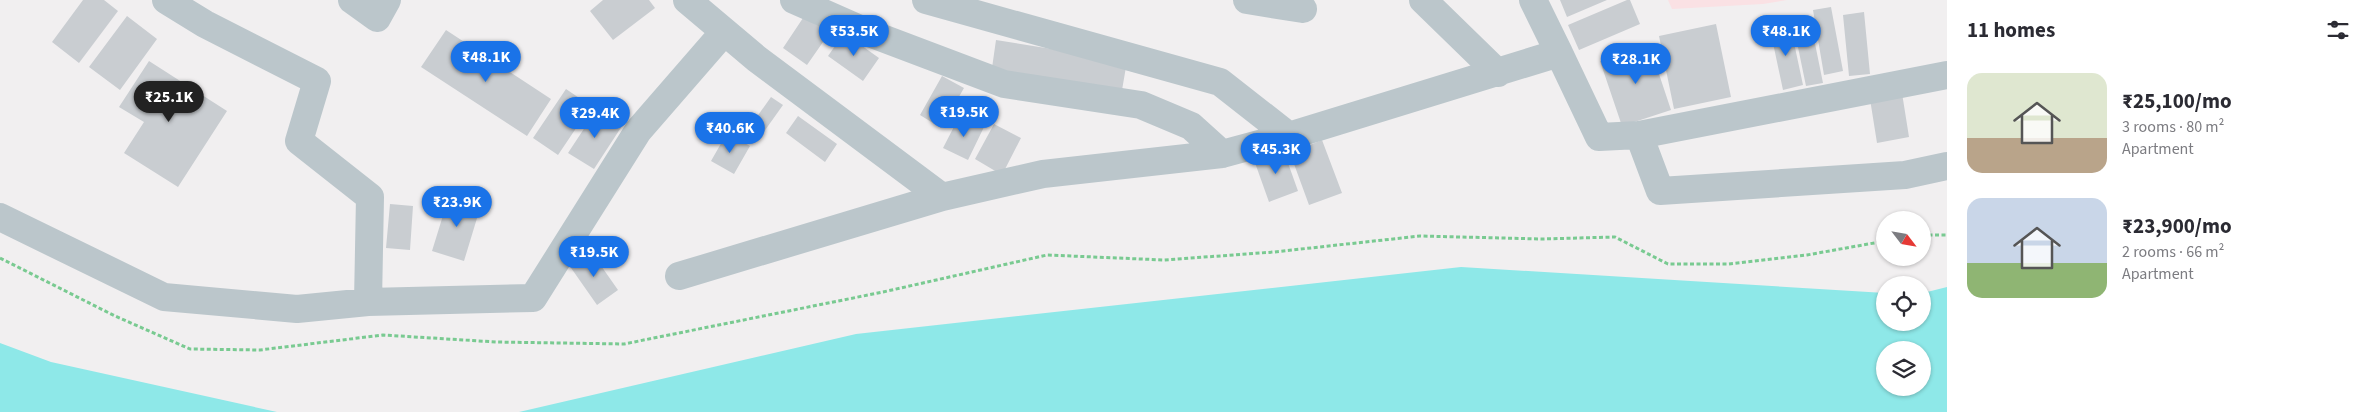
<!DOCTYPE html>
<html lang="en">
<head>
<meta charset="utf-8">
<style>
	body { margin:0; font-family:"Source Sans 3",sans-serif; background:#f7f7f7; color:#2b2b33; height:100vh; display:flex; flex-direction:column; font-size:19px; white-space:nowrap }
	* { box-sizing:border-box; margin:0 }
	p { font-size:16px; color:#7c7c81 }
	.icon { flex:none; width:28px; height:28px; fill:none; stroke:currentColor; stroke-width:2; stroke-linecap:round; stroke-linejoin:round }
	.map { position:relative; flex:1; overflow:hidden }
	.panel { display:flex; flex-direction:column; background:#fff; width:425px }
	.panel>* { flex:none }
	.needle { width:32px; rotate:121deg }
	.fabs { position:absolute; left:1876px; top:211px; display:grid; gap:10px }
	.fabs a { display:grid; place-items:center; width:55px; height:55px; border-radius:50%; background:#fff; box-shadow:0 1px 4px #0004; font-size:25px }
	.price { position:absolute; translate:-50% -42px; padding:0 11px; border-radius:18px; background:#1a73e8; color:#fff; font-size:16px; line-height:32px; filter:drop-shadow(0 1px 2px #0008) }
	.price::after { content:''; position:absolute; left:50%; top:30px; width:15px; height:11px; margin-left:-8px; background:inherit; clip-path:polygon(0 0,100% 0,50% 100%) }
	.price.active { background:#222; color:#fff }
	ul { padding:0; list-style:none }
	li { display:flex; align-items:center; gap:15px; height:125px; padding:0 20px }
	li span { display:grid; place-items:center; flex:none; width:140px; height:100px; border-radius:15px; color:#555 }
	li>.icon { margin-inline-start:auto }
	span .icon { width:60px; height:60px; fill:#fffc; stroke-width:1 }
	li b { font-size:21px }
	h2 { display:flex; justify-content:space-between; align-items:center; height:60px; padding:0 20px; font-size:21px }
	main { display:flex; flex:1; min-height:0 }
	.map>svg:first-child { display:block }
	.medical { fill:#fae1e4 }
	.water { fill:#8ee8e8; fill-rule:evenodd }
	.building { fill:#c9cdd1 }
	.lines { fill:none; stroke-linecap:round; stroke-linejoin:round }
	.path { stroke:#79ca91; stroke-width:3; stroke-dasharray:4 2.5; stroke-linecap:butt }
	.minor { stroke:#bbc6cb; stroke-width:28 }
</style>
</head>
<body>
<main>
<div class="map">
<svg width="1947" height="412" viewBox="0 0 1947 412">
	<rect width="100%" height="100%" fill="#f1eff0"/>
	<path class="medical" d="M1668,0H1787L1763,4L1672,9Z"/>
	<path class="water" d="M1461,267L1885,293V322H1922L1923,293L1947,287V412H519L856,334ZM1885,350H1922V388H1885Z
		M0,343L51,362L277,412H0Z"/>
	<path class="building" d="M83,0H104L118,11L79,63L52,42Z
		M603,0H649L655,8L613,40L590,11Z
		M1560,0H1607L1567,17Z
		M1627,0H1630L1640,24L1579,50L1568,25Z
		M1831,7L1843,71L1824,75L1813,10Z
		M1864,12L1870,74L1849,76L1843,15Z
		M805,15L830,32L807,65L783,48Z
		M127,16L157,39L120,90L89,67Z
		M1810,19L1823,83L1806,86L1793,23Z
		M1716,24L1731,97L1674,109L1659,36Z
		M1790,24L1803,85L1783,90L1770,29Z
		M446,30L551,99L527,136L421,67Z
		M844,33L879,58L863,81L828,56Z
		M996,40L1127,61L1121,96L991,75Z
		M1649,44L1671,110L1622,126L1600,61Z
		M149,61L227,111L178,187L124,153L144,122L119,107Z
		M942,76L964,88L941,128L920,115Z
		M566,89L591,106L558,155L533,138Z
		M1902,93L1909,137L1877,143L1870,99Z
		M771,97L783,105L761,136L749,128Z
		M597,109L622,126L594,169L568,153Z
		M960,115L984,127L968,160L943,148Z
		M798,116L837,144L825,162L786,133Z
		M994,124L1021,138L1002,175L975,159Z
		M727,133L750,146L734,174L711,161Z
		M1322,140L1342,193L1309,205L1290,153Z
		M1283,149L1298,191L1269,202L1254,160Z
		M449,196L481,205L464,261L432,251Z
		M390,204L413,206L410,250L386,248Z
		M590,250L618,290L597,305L569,265Z"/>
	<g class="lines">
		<path class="path" d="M1922,235H1947
			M0,258L115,316L190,349L260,350L383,335L496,342L624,344L883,292L1047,255L1164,260L1274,252L1420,236L1542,239L1615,237L1668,264H1728L1807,255L1885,241"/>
		<path class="minor" d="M166,0L205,24L317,81L299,141L370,197L368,302
			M352,0L377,18L387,0
			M687,0L757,59L942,197L1043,174L1222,154L1289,136L1559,53L1599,137L1639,135L1947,75
			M794,0L869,33L1004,84L1141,105L1191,126L1222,154
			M926,0L1220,82L1289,136
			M1247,0L1303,9
			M1423,0L1498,73
			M1533,0L1559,53
			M1639,135L1660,191L1905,175L1947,166
			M0,217L164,297L297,309L368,302L533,298L638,131L724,32
			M679,276L942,197"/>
	</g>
</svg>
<div class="fabs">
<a><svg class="needle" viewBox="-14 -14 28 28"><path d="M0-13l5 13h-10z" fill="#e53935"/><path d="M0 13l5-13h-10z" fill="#7c7c81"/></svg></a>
<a><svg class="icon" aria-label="locate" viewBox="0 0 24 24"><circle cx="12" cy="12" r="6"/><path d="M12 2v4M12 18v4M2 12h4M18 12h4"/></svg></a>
<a><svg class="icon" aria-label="layers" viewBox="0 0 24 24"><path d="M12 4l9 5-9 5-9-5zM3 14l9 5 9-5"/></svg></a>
</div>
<b class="price" style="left:854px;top:57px">₹53.5K</b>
<b class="price" style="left:1786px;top:57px">₹48.1K</b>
<b class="price" style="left:486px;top:83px">₹48.1K</b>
<b class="price" style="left:1636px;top:85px">₹28.1K</b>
<b class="price active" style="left:169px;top:123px">₹25.1K</b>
<b class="price" style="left:964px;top:138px">₹19.5K</b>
<b class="price" style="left:595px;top:139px">₹29.4K</b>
<b class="price" style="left:730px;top:154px">₹40.6K</b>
<b class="price" style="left:1276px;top:175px">₹45.3K</b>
<b class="price" style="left:457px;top:228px">₹23.9K</b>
<b class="price" style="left:594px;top:278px">₹19.5K</b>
</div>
<section class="panel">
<h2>11 homes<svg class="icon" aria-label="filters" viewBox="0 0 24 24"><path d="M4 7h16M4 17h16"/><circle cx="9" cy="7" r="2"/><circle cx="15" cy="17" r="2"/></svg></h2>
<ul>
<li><span style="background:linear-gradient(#dfe7d0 65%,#b9a48a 0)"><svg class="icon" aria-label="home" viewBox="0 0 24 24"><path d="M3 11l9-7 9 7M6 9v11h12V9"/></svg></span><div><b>₹25,100/mo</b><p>3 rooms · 80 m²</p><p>Apartment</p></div></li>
<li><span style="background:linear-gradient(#c9d6e8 65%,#8fb573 0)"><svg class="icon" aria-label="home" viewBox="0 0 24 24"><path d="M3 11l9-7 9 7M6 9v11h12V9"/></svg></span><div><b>₹23,900/mo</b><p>2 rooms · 66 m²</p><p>Apartment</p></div></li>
</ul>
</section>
</main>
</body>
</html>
